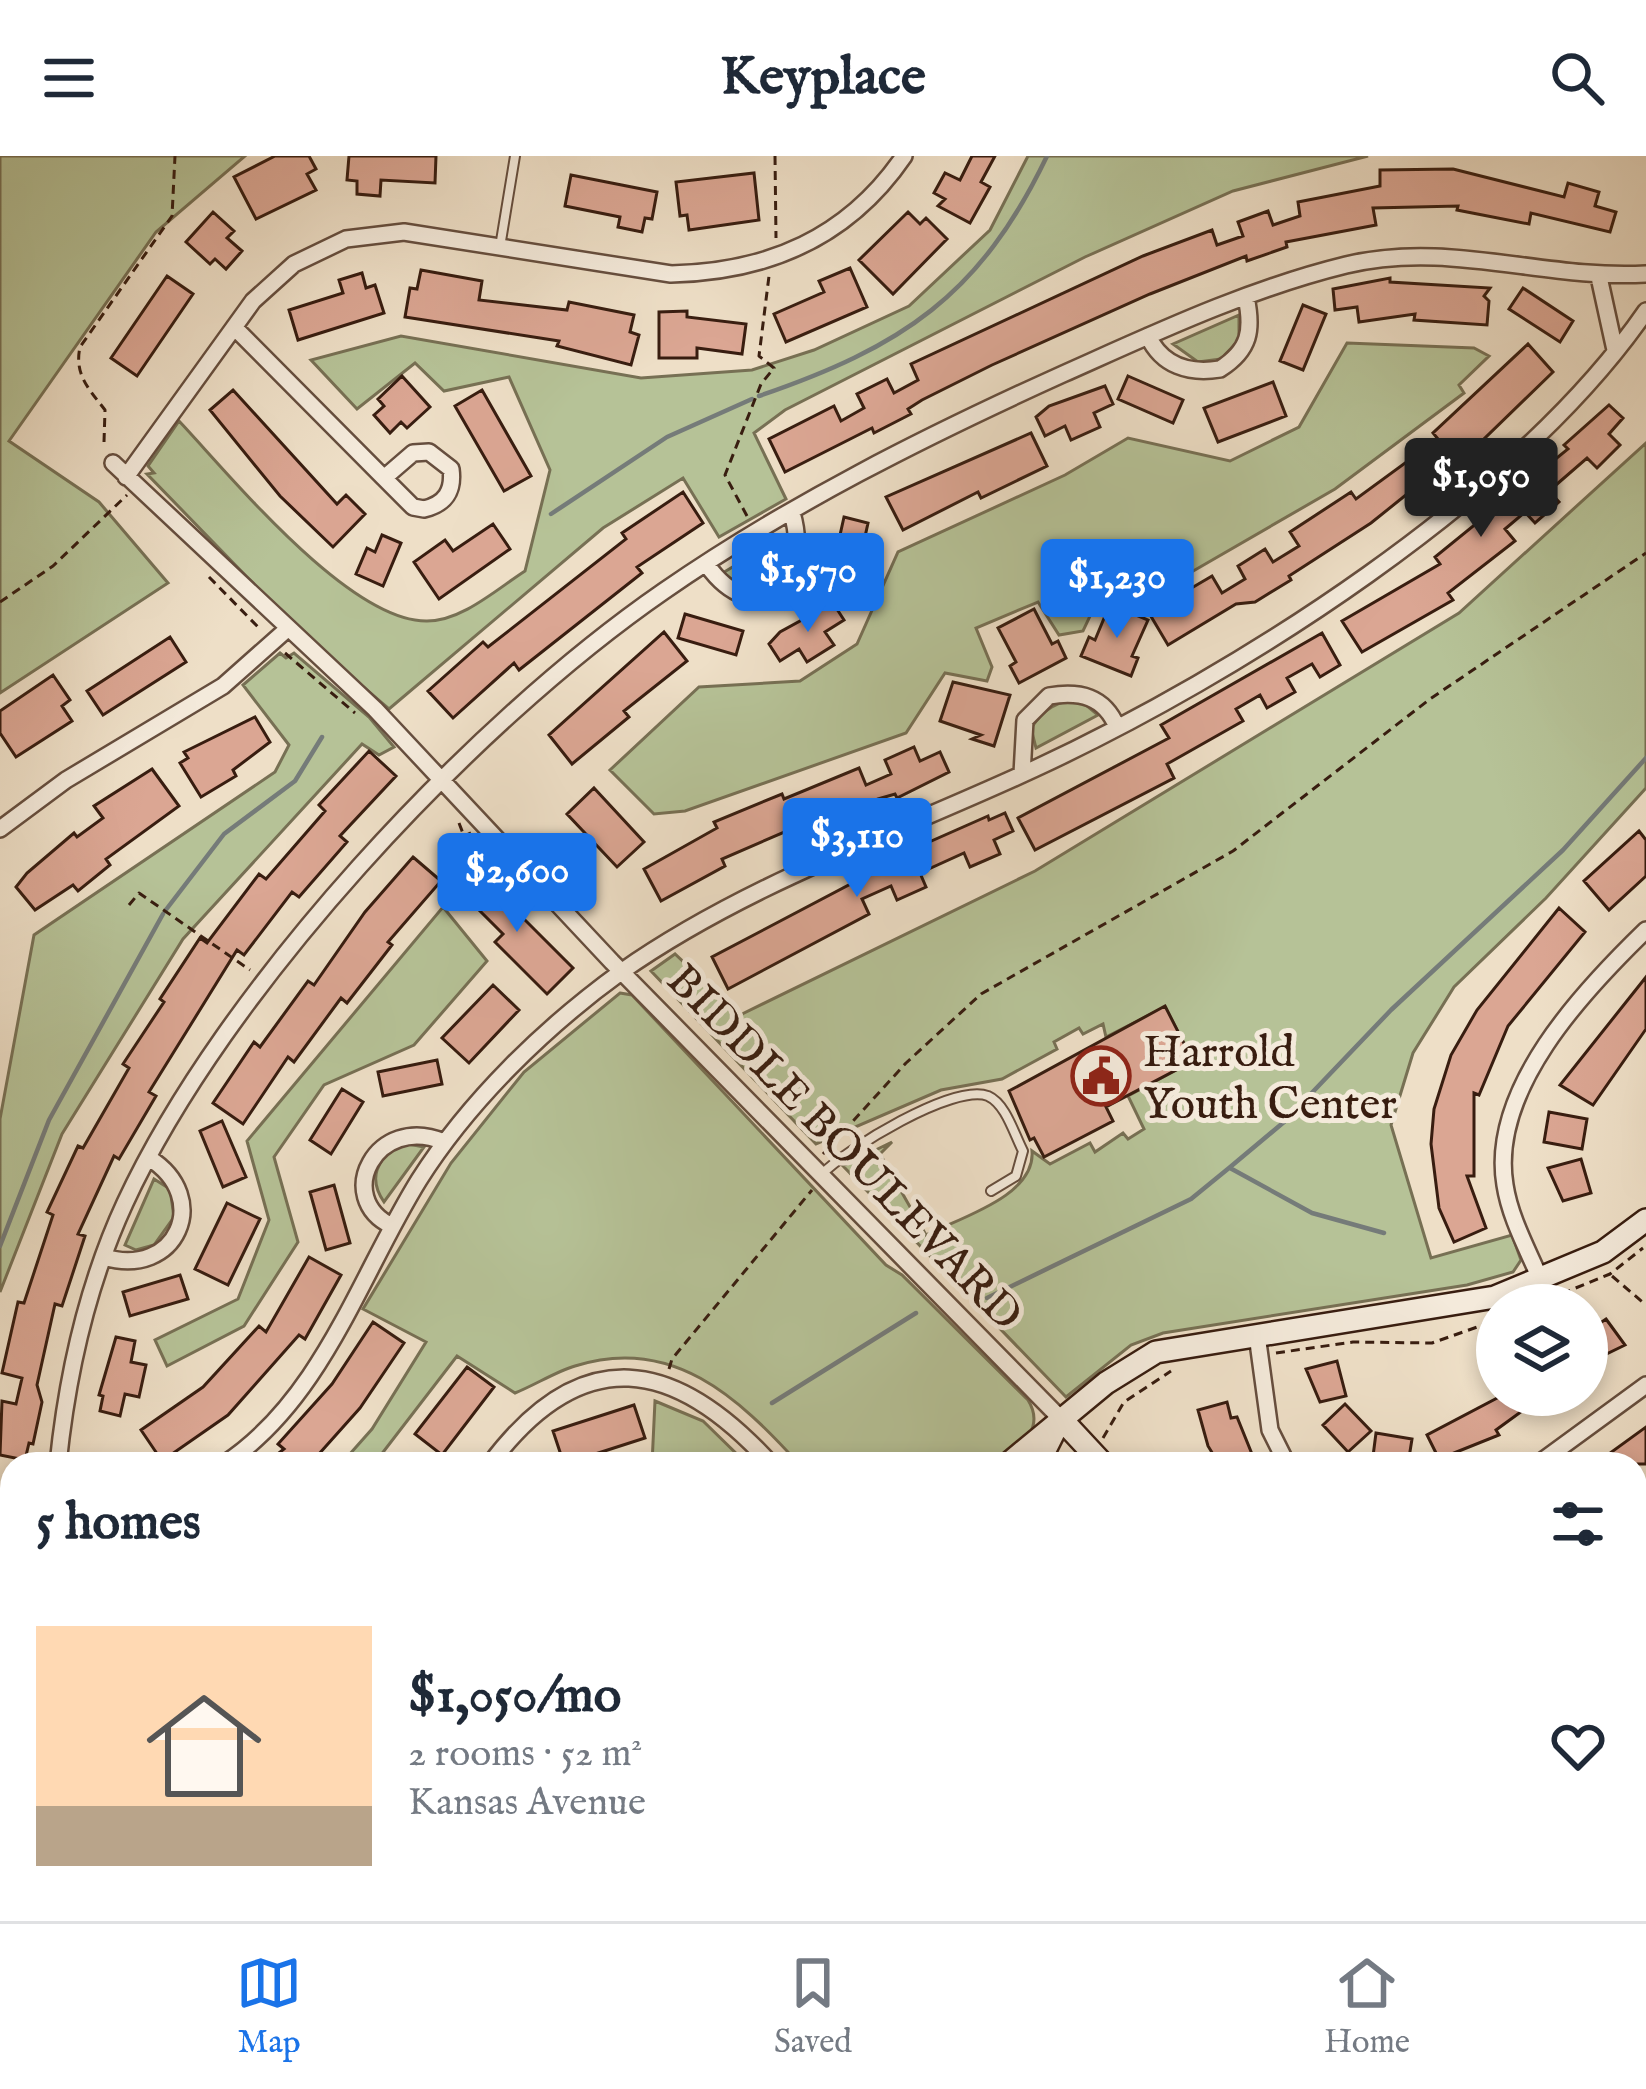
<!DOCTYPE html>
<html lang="en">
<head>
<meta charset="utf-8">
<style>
	body { margin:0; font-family:"IM FELL English",serif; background:#f6f6f7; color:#1f2937; height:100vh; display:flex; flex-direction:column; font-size:45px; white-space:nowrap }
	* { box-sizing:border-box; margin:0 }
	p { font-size:39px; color:#747a83 }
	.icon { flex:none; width:66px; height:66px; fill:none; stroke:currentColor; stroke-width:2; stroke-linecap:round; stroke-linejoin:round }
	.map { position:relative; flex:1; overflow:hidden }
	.drawer { position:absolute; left:0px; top:1296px; width:1647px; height:471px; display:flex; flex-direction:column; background:#fff; border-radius:36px 36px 0 0; box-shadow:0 6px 18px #0003 }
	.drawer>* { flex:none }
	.tools { position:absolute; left:1476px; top:1128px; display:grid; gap:24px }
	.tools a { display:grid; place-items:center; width:132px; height:132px; border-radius:50%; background:#fff; box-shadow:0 6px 18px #0003; font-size:60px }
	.price { position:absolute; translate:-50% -102px; padding:0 27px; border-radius:12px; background:#1a73e8; color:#fff; font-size:39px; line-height:78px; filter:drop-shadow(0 3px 6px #0008) }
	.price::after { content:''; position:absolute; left:50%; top:72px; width:36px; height:27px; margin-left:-18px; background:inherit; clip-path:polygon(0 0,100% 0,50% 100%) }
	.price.current { background:#222; color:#fff }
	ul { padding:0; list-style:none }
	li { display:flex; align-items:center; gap:36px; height:300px; padding:0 36px }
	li+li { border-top:3px solid #e0e1e3 }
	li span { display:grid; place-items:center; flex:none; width:336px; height:240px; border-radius:0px; color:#555 }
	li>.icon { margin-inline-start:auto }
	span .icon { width:144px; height:144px; fill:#fffc; stroke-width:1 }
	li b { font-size:51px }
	h2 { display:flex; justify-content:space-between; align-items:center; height:144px; padding:0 36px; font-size:51px }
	header { display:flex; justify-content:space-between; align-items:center; height:156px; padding:0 36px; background:#fff; font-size:54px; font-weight:700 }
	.dock { display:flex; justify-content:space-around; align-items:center; height:168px; border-top:3px solid #e0e1e3; background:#fff; font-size:33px; color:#747a83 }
	.dock a { display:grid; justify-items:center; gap:6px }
	.dock .current { color:#1a73e8 }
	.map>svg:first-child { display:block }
	.green { fill:#b6c297; stroke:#777054; stroke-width:3 }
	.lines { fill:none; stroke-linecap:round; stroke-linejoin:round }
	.stream { stroke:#757b79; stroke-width:4.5 }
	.building { fill:#dba693; stroke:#381d10; stroke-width:3 }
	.lane-casing { stroke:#664e3e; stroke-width:12 }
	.street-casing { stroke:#664e3e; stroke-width:20 }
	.secondary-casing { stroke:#381d10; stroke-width:26 }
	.path { stroke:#381d10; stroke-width:3; stroke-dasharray:9 6; stroke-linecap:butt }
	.lane { stroke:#f4eadb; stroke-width:8 }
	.street { stroke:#f4eadb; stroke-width:15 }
	.secondary { stroke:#f4eadb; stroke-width:21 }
	.labels { text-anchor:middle; stroke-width:10; stroke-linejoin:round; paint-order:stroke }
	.poi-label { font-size:45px; fill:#381d10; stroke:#f4eadb; text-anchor:start }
	.street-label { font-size:45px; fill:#381d10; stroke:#f4eadb }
</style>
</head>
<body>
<header><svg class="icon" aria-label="menu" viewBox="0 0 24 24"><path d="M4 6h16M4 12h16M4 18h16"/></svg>Keyplace<svg class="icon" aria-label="search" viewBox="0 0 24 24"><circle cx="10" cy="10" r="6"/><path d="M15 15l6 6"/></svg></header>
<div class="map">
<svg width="1646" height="1765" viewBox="0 0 1646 1765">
	<rect width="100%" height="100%" fill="#eedfc7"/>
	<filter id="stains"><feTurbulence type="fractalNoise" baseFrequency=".00167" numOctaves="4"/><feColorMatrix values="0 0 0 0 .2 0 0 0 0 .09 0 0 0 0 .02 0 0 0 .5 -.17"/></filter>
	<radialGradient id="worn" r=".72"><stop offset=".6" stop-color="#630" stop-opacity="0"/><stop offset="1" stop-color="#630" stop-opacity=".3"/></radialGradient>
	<path class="green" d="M0,0H245L156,76L9,285L99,346L168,427L0,537Z
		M1028,0H1368L1233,35L1085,101L785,254L754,277L786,343L719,381L683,322L603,372L389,553L309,485L147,318L154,317L148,310L179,265C230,319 349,466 427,465C462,465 497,433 525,415L550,314L509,221L444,235L415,207L357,253L311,204L401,180L641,222L752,214L814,194L909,150L990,74Z
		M1239,159V184L1221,203L1198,206L1173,188Z
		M1347,187L1474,192L1489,200L1459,229L1464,237L1335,333L1169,429L1131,445L1099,441L1083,475L1059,479L1038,446L976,472L992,511L987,525L945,517L906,577L685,655L654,658L610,614L699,531L800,525L857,488L898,396L1065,319L1128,282L1230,305L1299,271Z
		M1646,287V632L1546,742L1454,831L1413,897L1391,969L1431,1102L1512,1079L1521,1104L1513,1116L1467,1129L1163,1177L1131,1189L1066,1241L843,1010L892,986L880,998L926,1079C959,1062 1036,1040 1032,995L1050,1008L1090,987L1095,996L1123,977L1128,983L1144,973L1128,940L1193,905L1165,851L1106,881L1103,868L1083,878L1079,872L1054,886L1057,893L1002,923L941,934L816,988L651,815L675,798L740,859L1035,715L1459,457Z
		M784,380L787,405L769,427L747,434L721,418Z
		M280,497L286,502L294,497L369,561L394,591L379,599L362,588L183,783L62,978L0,1136V963L34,779L275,616L289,589L243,529Z
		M1080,544L1098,559L1036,592L1031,572C1044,553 1057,544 1080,544Z
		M443,751L487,805L414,889L324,929L274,1001L298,1086L244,1170L167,1210L155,1184L238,1143L269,1064L247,985Z
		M620,837L632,839L886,1109L902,1119L1028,1244C1046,1273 1020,1290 999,1308H799C738,1241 672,1179 575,1210C555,1216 535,1229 515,1237L457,1200L374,1308H341L372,1273L426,1186L363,1153L451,1007L524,916Z
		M398,986L424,991L384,1046C367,1021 378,1005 398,986Z
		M154,1023L170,1033L174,1061L154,1089L136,1094L125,1089Z
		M655,1245L703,1265L747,1308H652Z
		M220,1755H465L450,1765H219Z
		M554,1755H694L710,1765H560Z
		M1259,1755H1409L1407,1765H1250Z"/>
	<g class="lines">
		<path class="stream" d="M759,240C902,191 980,140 1047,0
			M551,358L667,281L752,243
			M165,755L224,678L295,625L322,581
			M1230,1012L1312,1057L1384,1077
			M0,1090L49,964L163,758
			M987,1142L1191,1043L1229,1012L1284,966L1391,854L1563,694L1646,602
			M772,1247L916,1157
			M352,1765L368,1755"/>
	</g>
	<path class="building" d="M275,0H309L316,13L307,18L316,34L256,63L234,21Z
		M349,0H436L435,27L381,24L380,40L357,38V25L347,24Z
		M972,0H995L981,26L990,31L970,67L938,50L945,43L934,37L945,17L960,24Z
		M1453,13L1564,41L1568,27L1599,36L1595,50L1616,56L1610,76L1531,57L1529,68L1457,54L1458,50L1373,52L1376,69L1286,86L1287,91L1247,105L1246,100L1150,138L992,209L922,244L908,253L911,258L874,277L872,272L785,316L769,283L834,250L841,265L864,252L857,238L887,223L894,237L918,224L911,208L1143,100L1212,74L1217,89L1243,80L1238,66L1268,55L1273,69L1300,60L1298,46L1380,30V14Z
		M754,17L759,64L689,74L687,59L680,60L676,26Z
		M571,19L657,36L652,63L645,62L642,76L618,71L620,61L565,50Z
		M213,56L234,75L227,82L242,95L226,113L215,103L210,108L186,86Z
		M908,56L920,68L926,62L947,83L893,138L859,104Z
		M850,112L867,151L786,186L774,158L824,136L819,125Z
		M421,114L482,125L479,144L567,154L569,146L634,159L630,176L639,179L631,209L557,190L559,185L405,161L410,132L417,133Z
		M362,117L366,132L375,129L384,157L298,184L289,154L343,137L339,124Z
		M167,120L193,138L137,220L111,202Z
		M1390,122V126L1490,132L1484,140L1489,145L1487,169L1414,164L1415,158L1359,166L1357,151L1335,154L1333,133Z
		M1523,132L1573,165L1560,186L1509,153Z
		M1303,149L1326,158L1303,214L1280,205Z
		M687,155V161L746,168L742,198L697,192V202H659V156Z
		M1528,188L1553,216L1456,310L1437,314L1371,367L1289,420L1291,424L1255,446L1236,448L1168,489L1149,457L1212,420L1222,437L1245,423L1238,410L1265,393L1273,406L1299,390L1290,376L1351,336L1356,343L1438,283L1433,277Z
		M402,220L430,251L407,272L401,266L390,277L374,259L384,250L378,243Z
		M1128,220L1183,244L1173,267L1118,243Z
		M1273,226L1286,260L1218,286L1204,252Z
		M1105,230L1113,248L1094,257L1100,271L1071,284L1065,270L1045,280L1036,261L1049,250Z
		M233,234L337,348L346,339L365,358L333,391L280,340L210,254Z
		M482,234L531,320L504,335L455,250Z
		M1609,249L1623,262L1609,278L1620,289L1597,312L1587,302L1549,335L1559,346L1535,367L1525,356L1505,373L1515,385L1448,437L1453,444L1362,496L1342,465L1440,408L1435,401L1568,293L1564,289Z
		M1031,277L1047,310L981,342L978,336L903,374L886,341Z
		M683,336L703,367L637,411L642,417L519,514L514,507L453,562L428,535L483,486L488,491L626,383L622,377Z
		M844,361L868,367L855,426L831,420Z
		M493,368L510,393L439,443L414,406L445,384L453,395Z
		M382,379L401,387L383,430L356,418L367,392L375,396Z
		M833,447L844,464L825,476L834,489L807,506L799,493L780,505L769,488L780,476Z
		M1110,448L1148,464L1132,500L1138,502L1131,520L1081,500L1089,481L1095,484Z
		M1034,453L1052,488L1058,485L1066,502L1019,527L1010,510L1016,506L998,472Z
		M685,458L743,475L736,499L678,482Z
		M664,476L687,505L624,555L629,561L572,608L549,579Z
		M1322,477L1340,509L1320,521L1312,508L1287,522L1295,536L1267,552L1260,539L1236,553L1243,565L1167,608L1174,622L1035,694L1018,662L1169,582L1161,569Z
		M170,481L186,506L103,559L87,535Z
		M53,519L70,544L62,550L72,565L16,601L0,577V555Z
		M953,526L1010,539L994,590L972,583L981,579L940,565Z
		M255,561L270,586L233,614L236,620L201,641L180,607L188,602L184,596Z
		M914,591L920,605L940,596L949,616L897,642L895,638L878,643L806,674L803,668L722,703L725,710L661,745L644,713L717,672L714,666L782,638L784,643L859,612L866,629L891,618L885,604Z
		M369,595L396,620L340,680L347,686L299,741L292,736L244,799L237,794L149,936L156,940L119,1003L114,1000L78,1078L85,1080L62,1150L55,1148L37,1229L42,1246L33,1288L29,1287L25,1304L0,1299L2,1245L16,1248L22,1222L2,1217L18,1146L24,1147L53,1059L47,1056L78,990L83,992L129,912L123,908L164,846L160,843L200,782L207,787L259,718L266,723L325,655L319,649Z
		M152,613L179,650L106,703L110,709L78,735L73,729L35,754L16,731L27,717L74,677L77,681L103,662L94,650Z
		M594,632L644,686L617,711L567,658Z
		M1005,657L1013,675L994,684L1000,698L970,711L964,697L920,717L926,731L897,744L891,730L862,743L869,758L728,833L712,801L877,714L875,710L988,660L989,664Z
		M1639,675L1646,684V720L1609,754L1584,725Z
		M413,701L441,725L388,786L392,789L347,847L341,842L294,906L288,901L243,968L213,947L254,886L260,891L308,825L314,829L365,756Z
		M475,714L573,812L547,838L495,786L503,778L457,732Z
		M1559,752L1585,776L1508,870L1479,939L1474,937V1020H1467L1486,1072L1454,1086L1439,1052L1431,988L1434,953L1451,899L1477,854Z
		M1646,821V873L1593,949L1560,929Z
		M493,829L519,854L469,907L442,882Z
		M1165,850L1193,905L1106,951L1113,965L1044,1001L1034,982L1030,984L1009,935Z
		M437,904L442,928L383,940L378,916Z
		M342,933L363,946L331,998L310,984Z
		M1549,956L1587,963L1582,993L1544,986Z
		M222,965L246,1021L223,1031L200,975Z
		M1581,1003L1591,1037L1563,1045L1548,1012Z
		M334,1029L350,1087L326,1094L310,1036Z
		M227,1047L260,1063L228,1129L195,1113Z
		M309,1101L341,1119L305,1183L299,1179L228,1259L162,1305L141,1274L203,1231L259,1170L266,1176Z
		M180,1119L188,1143L130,1160L123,1136Z
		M1606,1163L1625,1189L1592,1205L1587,1176Z
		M373,1166L404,1187L360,1252L310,1308H265L284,1293L278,1288L332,1228Z
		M116,1181L135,1185L131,1206L146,1209L139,1241L125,1238L120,1260L100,1255L103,1240L99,1239Z
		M1337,1205L1346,1240L1320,1246L1306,1213Z
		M467,1211L494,1231L442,1299L415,1278Z
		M1503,1239H1544L1496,1274L1499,1279L1439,1303L1427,1279Z
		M1227,1246L1231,1262L1237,1261L1256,1308H1219L1208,1290L1198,1254Z
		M1345,1248L1371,1275L1348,1296L1323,1269Z
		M634,1249L645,1282L564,1308L553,1275Z
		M1646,1271V1308H1595Z
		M1376,1277L1412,1283L1408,1308H1372Z"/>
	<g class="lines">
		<defs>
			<path id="lane" d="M500,91L515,0
				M821,1019C846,993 954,927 988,940C1006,948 1014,978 1023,995L1016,1020L991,1035
				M539,1755L545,1765"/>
			<path id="street" d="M1599,121L1615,194
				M234,171L384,322
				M1148,180C1162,210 1189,218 1220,213C1250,194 1253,174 1246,141
				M429,296L451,313C454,335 445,348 424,353L413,351L384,322L413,297Z
				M113,307L375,553L612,806L1063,1265
				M126,321L253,145L294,108L346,83L404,76L671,118C768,116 848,82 904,0
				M707,409C755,476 813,428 792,357
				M1022,618L1025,564L1049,540C1080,535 1104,540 1117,571
				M0,673L66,624L223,530L285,475
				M392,1070C333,1042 376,957 444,986
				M104,1101C176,1123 213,1042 149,1002
				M1541,1125C1528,1094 1510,1062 1505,1029C1489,934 1583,835 1646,774
				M1257,1179L1270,1274L1287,1308
				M58,1308C67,1220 88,1127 125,1047C224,833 471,568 664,435C788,349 926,280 1063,218C1155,177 1248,133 1346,109C1449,84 1544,124 1646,118
				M224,1308C322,1244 360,1119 419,1024C469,945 545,871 621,816C746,728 896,677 1034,613C1237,519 1518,341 1646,155
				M490,1308C582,1185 675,1202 771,1308
				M1538,1308L1646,1229
				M0,1389L12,1388
				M0,1686H12
				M958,1755L1003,1765
				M1090,1765L1112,1755"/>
			<path id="secondary" d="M1063,1265L1103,1308
				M1008,1308L1106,1227L1156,1196L1495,1141L1603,1096L1646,1064
				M1038,1308L1056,1272
				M1566,1755L1579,1765
				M458,1765L472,1755
				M501,1765L515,1755"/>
		</defs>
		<use href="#lane" class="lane-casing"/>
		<use href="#street" class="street-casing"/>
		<use href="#secondary" class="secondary-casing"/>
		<path class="path" d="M775,0L776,82
			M104,286L105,254C89,233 74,219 80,191L172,60L175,0
			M747,360L725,319L761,228L774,212L759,200L769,120
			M209,421L261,474
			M0,446L53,410L127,339
			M285,497L355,557
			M459,667L464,680L471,677
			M129,749L139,737L250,814
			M823,998L906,907L981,838L1233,695L1430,543L1646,397
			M1612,1120L1646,1149
			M1534,1149L1610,1118L1643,1092
			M1276,1197L1353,1186L1432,1187L1497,1164
			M669,1213L672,1203L812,1034
			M1103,1282L1124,1246L1171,1215
			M1121,1300L1141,1308
			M1635,1367L1646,1358
			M920,1755L942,1761
			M1621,1755L1633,1765
			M1127,1765L1144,1755"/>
		<use href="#lane" class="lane"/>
		<use href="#street" class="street"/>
		<use href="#secondary" class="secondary"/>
	</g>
	<defs>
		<symbol id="civic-ring" viewBox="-11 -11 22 22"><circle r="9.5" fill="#f4eadb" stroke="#8f2418" stroke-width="1.5"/><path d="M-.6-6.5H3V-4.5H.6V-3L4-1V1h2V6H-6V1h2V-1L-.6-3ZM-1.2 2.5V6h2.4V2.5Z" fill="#8f2418"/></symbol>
	</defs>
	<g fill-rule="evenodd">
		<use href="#civic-ring" x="1068" y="887" width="66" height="66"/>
	</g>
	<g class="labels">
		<g class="poi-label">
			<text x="1143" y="910">Harrold<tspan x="1143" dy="52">Youth Center</tspan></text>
		</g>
		<g class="street-label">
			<text transform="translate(846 990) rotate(46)" y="16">BIDDLE BOULEVARD</text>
		</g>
	</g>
	<rect width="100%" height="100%" filter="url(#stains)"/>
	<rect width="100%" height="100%" fill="url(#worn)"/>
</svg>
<div class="tools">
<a><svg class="icon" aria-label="layers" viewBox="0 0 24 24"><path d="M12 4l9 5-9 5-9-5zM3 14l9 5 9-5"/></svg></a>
</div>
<b class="price current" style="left:1481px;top:384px">$1,050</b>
<b class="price" style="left:808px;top:479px">$1,570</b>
<b class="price" style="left:1117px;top:485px">$1,230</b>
<b class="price" style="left:857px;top:744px">$3,110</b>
<b class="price" style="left:517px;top:779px">$2,600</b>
<section class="drawer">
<h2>5 homes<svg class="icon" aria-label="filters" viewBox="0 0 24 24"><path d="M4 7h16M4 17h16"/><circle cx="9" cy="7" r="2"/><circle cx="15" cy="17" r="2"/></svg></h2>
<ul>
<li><span style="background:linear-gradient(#ffd9b3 75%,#b9a48a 0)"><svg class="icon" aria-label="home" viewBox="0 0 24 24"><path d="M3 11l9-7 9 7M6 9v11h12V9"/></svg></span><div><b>$1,050/mo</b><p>2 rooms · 52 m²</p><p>Kansas Avenue</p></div><svg class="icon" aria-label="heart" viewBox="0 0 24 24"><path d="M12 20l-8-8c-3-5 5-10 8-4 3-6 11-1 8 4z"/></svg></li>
</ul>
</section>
</div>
<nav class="dock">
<a class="current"><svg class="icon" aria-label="map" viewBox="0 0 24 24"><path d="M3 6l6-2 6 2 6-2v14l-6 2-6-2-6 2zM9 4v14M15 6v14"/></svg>Map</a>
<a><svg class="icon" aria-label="saved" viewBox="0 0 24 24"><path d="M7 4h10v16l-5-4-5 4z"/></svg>Saved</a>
<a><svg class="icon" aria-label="home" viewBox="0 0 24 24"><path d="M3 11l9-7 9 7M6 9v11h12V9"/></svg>Home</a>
</nav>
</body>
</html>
